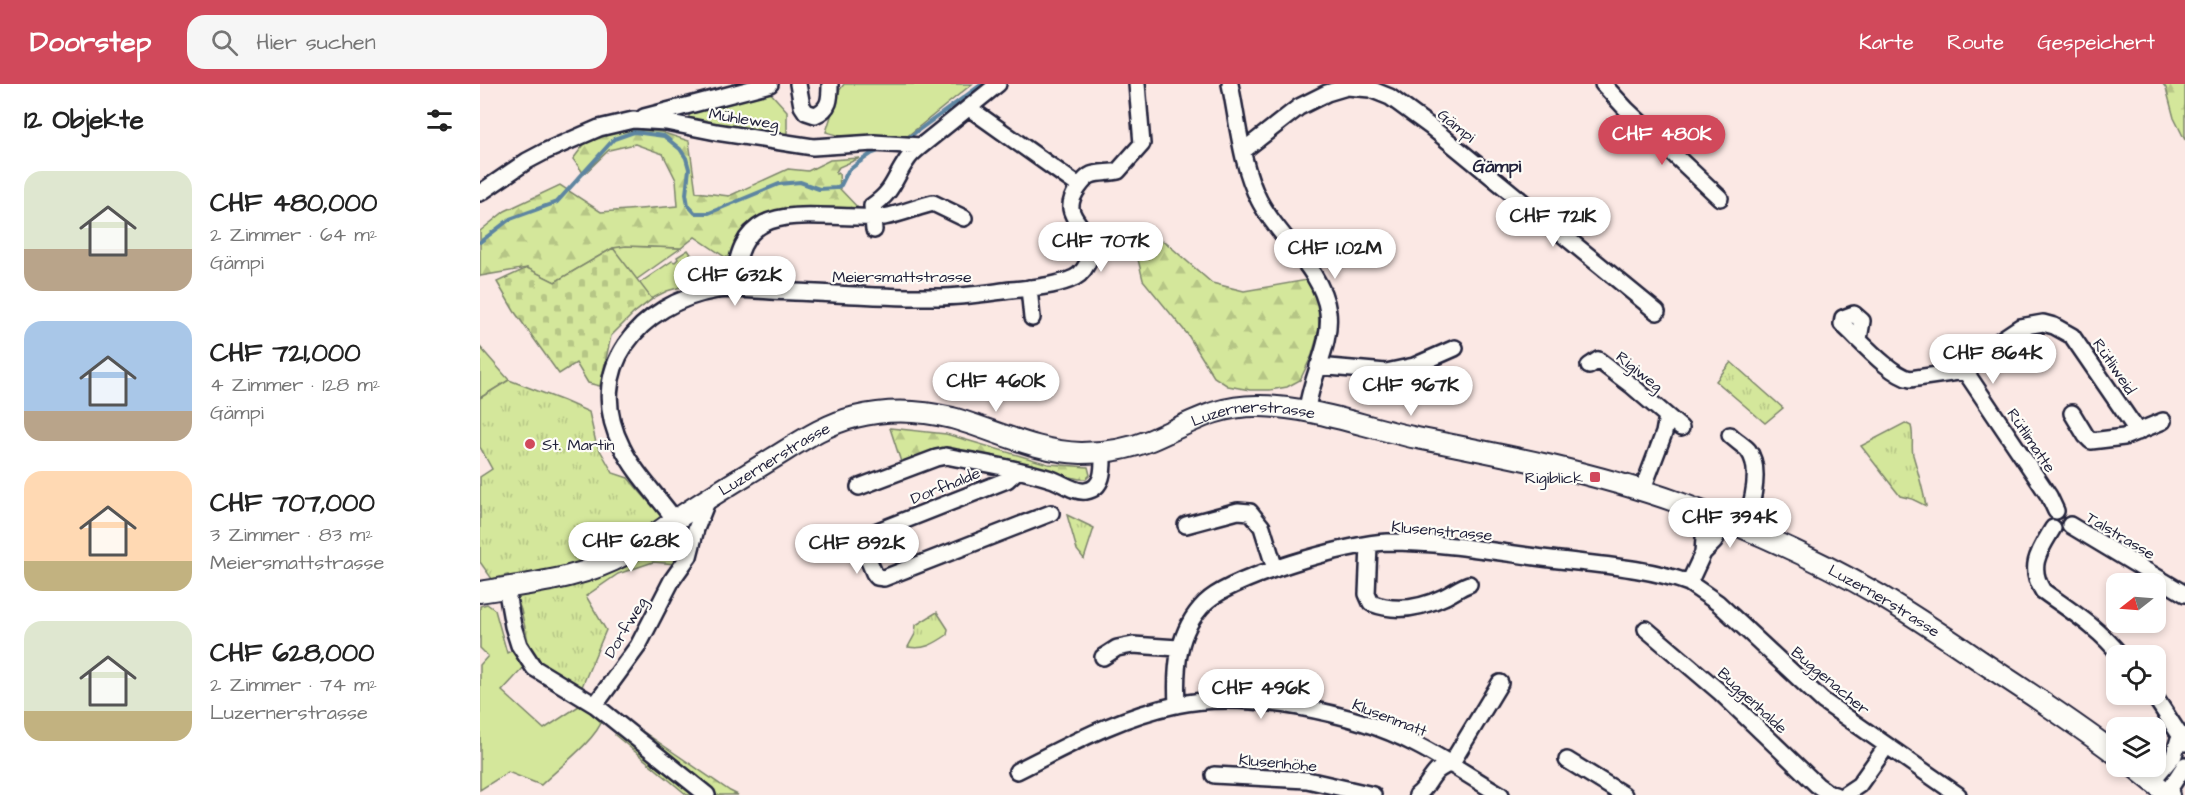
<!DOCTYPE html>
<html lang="de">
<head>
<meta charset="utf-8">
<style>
	body { margin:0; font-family:"Architects Daughter",sans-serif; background:#f6f6f6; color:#222; height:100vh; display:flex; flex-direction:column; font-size:22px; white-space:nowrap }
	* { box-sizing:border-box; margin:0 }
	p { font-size:20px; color:#767676 }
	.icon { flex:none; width:33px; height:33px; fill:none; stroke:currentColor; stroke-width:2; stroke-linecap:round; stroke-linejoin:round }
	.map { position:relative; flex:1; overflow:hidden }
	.drawer { display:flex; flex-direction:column; background:#fff; width:480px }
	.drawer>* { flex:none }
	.needle { width:39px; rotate:253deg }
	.controls { position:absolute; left:1626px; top:489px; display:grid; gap:12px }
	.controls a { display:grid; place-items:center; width:60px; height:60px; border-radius:12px; background:#fff; box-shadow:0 3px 9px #0003; font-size:30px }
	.price { position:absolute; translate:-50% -51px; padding:0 14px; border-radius:21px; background:#fff; color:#222; font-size:20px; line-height:39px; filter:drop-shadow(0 2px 3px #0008) }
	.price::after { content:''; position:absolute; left:50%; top:36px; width:18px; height:14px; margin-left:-9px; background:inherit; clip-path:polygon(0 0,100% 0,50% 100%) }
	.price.active { background:#d1495b; color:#fff }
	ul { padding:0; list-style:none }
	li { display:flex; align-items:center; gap:18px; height:150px; padding:0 24px }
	li span { display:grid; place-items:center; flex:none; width:168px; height:120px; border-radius:18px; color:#555 }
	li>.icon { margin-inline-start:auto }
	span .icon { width:72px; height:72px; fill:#fffc; stroke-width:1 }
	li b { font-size:26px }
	h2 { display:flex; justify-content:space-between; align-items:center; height:72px; padding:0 24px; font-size:26px }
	header { display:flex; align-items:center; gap:36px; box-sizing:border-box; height:84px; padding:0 30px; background:#d1495b; color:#fff }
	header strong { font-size:28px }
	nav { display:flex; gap:33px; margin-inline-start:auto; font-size:21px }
	.search { width:420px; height:54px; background:#f6f6f6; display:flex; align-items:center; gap:15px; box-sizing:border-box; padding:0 21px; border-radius:18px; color:#767676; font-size:22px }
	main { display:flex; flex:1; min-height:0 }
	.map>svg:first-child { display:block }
	.green { fill:#d4e79b; stroke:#7b846b; stroke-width:1.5 }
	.forest { fill:url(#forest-firs); stroke:#7b846b; stroke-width:1.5 }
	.cemetery { fill:url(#cemetery-stones); stroke:#7b846b; stroke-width:1.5 }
	.park { fill:url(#park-tufts); stroke:#7b846b; stroke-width:1.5 }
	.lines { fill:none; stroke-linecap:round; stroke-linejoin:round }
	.stream { stroke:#5d85a1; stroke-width:4 }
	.minor-casing { stroke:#22223b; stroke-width:20 }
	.major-casing { stroke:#22223b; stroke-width:24 }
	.minor { stroke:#fdfcf7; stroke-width:15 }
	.major { stroke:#fdfcf7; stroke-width:20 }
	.poi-dot { fill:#d1495b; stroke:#fdfcf7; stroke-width:2 }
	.labels { text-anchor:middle; stroke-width:4.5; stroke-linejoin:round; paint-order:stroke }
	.street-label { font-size:16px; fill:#22223b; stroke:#fdfcf7 }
	.poi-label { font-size:16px; fill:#22223b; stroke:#fdfcf7; text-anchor:start }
	.neighbourhood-label { font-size:18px; font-weight:bold; fill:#22223b; stroke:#fdfcf7 }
</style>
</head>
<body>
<header>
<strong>Doorstep</strong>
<div class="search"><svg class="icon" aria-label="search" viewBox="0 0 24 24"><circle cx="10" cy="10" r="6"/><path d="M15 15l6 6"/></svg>Hier suchen</div>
<nav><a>Karte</a><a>Route</a><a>Gespeichert</a></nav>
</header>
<main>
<section class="drawer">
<h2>12 Objekte<svg class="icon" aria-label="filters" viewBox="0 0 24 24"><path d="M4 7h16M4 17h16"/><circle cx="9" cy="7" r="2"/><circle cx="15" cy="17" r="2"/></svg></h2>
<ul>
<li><span style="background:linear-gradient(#dfe7d0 65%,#b9a48a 0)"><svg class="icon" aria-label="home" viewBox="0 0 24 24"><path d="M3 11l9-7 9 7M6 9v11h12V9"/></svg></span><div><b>CHF 480,000</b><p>2 Zimmer · 64 m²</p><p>Gämpi</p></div></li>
<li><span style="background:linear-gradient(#a9c7e8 75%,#b9a48a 0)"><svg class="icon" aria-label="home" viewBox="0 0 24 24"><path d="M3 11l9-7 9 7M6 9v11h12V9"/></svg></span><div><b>CHF 721,000</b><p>4 Zimmer · 128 m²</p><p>Gämpi</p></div></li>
<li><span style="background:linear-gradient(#ffd9b3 75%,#c2b280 0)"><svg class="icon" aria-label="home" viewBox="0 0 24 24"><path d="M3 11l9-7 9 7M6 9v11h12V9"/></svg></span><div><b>CHF 707,000</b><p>3 Zimmer · 83 m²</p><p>Meiersmattstrasse</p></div></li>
<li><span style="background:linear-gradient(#dfe7d0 75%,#c2b280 0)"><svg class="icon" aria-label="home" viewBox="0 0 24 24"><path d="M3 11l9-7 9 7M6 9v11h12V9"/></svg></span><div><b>CHF 628,000</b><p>2 Zimmer · 74 m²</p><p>Luzernerstrasse</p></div></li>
</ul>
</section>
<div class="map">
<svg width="1705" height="711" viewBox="0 0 1705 711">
	<defs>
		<pattern id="forest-firs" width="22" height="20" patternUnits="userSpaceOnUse" patternTransform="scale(1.5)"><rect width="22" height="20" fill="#d4e79b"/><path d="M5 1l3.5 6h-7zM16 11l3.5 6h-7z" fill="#b6c686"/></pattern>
		<pattern id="cemetery-stones" width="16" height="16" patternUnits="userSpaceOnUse" patternTransform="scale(1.5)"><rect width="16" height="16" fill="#d4e79b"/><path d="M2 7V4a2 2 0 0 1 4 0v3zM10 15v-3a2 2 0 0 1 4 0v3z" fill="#b6c686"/></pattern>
		<pattern id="park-tufts" width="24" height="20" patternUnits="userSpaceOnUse" patternTransform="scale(1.5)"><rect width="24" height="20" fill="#d4e79b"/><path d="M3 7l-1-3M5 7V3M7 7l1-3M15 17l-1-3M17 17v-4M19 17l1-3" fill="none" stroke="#b6c686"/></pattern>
	</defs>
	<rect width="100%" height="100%" fill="#fbe8e4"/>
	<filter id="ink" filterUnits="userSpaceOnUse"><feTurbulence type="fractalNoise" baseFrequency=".0167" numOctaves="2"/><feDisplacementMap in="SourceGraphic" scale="12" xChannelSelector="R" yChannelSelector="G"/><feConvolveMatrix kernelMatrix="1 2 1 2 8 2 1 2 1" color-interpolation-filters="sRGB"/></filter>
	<g filter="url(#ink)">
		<path class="green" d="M364,0H492L425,54L376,56L346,48L359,7Z
			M287,5L307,27V49L303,55L209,37V32L214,24Z
			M141,162H146L201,164L153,198L133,164Z
			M208,166L225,191V196L187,207L175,213L154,229L142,211L192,177L195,178L198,175L197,173Z
			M0,263L29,296L0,314Z
			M7,520L15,526L27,569L33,566L45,582L22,607L64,645L102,620L122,636C117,655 76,686 61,701L28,688L0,706V581L8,572L0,564V522Z"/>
		<path class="forest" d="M1683,0H1705V56L1694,34L1686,4Z
			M146,45L181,48L209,57L216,108L249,112L308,85L328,87L350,76L380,74L359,83L356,88V90L359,89L360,105L381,127L303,128L253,174L245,173L215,153L201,164L146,162L133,164L75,198L47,184L0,192V147L25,127L80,101L121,128L198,122L196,96L183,70L155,60L129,66L104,90L93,75L106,58Z
			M669,153L685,158L732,199L764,207L827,196L838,218L839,246L832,271L820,296L807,303L790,306H770L748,302L734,293L708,251L663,196L655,163Z
			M410,344L466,350L568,380L608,383L610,391L606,395H599L537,380L456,367L421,378Z
			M149,638L250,707L258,711H207L135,651Z"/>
		<path class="cemetery" d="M133,164L172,215L154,229L131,252L120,302L108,299L96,279L79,290L34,227L17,198L47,184L75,198Z"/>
		<path class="park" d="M1251,278L1303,324L1285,339L1236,297Z
			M29,296L84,317L109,328L116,359L133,389L148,394L173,423L211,440L203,469L196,480L173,478L138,490L106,512L126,546L101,605L66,583L56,573L48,557L41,526L28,491L12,495L0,478V393L12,385L0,363V314Z
			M1425,339L1431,342C1434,353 1431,362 1433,371C1438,388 1443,405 1446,422L1432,415L1420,412L1381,362Z
			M587,431L614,444L604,475L597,466Z
			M457,528L468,545L467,551C454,560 444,566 428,563L435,550L436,541Z"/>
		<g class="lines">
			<path class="stream" d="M425,56L502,0
				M0,158L30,135L77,118L134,55L154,48L184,52L200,65L206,74L209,85L206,110L208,121L215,129H229L299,100L320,98L339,105L356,104L361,101L368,87L378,79L391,70L404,65"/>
			<defs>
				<path id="minor" d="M318,0L322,22L326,28L335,31C350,25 350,15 350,0
					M750,0C758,38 761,81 779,116C798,154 842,184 848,228C852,262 830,293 827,327
					M1123,0L1147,26L1240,114
					M489,24L599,102
					M164,33L290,0
					M763,67L819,23L847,9L867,3L890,5L910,13L951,43L1177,228
					M0,109L47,77L66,67L119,44L153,36L186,38L236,48L333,63L394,59L441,62L518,0
					M394,146L392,122C414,107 413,96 427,76C430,71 436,66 441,62
					M549,204L552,234
					M254,206C257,119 309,132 376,133C385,133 395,134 404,133C421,130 437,123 453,119L484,134
					M1379,255L1382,237L1374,230L1363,234L1362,240C1379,255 1410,291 1430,295L1485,287L1569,412L1576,427
					M838,282L906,288L934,282L975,264
					M1109,282L1118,276L1151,301L1201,344
					M1485,287L1519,257L1540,243L1563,239L1574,242L1592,252L1658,348
					M1592,329L1606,352L1611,357L1644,353L1683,337
					M1250,351C1255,356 1263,361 1268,366C1283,385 1271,424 1264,444
					M537,387L527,396L385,452L381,458L394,489L397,493L404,494L571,429
					M379,403L456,374L466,372C501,379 537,384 571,395C581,398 595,409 606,407C625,404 623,382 623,368
					M1162,407L1184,349L1187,332
					M195,436C178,412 155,390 142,363C103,286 159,219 237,206C258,203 291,208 314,208C362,210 410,214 459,213C483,213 507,209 531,206C550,204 571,203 589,196C605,191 614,173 608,156C601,136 580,130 598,104C601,100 606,93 611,91C618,88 630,89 638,87L662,60L657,0
					M706,441L758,427L770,428L782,443L795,485
					M1590,441L1705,510
					M1573,444C1560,466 1547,482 1563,507C1591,527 1619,544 1641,572
					M889,461L887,510L891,519C916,529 941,524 964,513C973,509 980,503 989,500
					M1223,469L1234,458L1244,436
					M1209,499L1238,519L1343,617L1478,711
					M26,503L33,542L39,561L54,584L115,621L227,711
					M1166,545L1241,609L1337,701L1348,709L1355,711
					M623,573L637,564L653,561L698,564
					M1673,610L1705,659
					M115,621L158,562L192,496L209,472L216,445L228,415
					M697,621C695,584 697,547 725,519C751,493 870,459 908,458C962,458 1017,468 1071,475C1117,481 1165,483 1209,499L1223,469L1224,454L1231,431
					M1087,676L1144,711
					M537,687C589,661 638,633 696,621C764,606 874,628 935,660C965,675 992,694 1021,711
					M734,691L827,696L893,711
					M1672,697L1694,671L1700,651
					M1687,709L1705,681
					M937,711C946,705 949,695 957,687C963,682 969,681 974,675L1020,599
					M1364,711L1379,701L1406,663"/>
				<g id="major">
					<path id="s1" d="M0,508C51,499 99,496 146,470C164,460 180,446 197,435C229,413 263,393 295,373C321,357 346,340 375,333C407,325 440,326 472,334C515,346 556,368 601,369C624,369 649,365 671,356C709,340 735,321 780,322C834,323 884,343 937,354C1024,371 1112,388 1197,418C1266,443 1335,474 1399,511C1438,534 1474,559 1511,584C1554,612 1596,640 1636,670"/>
					<path d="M1653,682L1689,711"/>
				</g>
			</defs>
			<use href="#minor" class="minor-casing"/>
			<use href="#major" class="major-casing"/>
			<use href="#minor" class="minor"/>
			<use href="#major" class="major"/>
		</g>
	</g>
	<g class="poi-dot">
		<circle cx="50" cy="360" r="6"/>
		<rect x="1109" y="387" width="12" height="12" rx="3"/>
	</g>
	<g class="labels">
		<g class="street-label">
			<text transform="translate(264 34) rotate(9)" y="6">Mühleweg</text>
			<text transform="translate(977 41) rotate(39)" y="6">Gämpi</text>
			<text x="422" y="198">Meiersmattstrasse</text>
			<text transform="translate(1635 282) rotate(56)" y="6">Rütliweid</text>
			<text transform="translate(1160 287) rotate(39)" y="6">Rigiweg</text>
			<text dy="6" stroke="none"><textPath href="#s1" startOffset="831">Luzernerstrasse</textPath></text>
			<text transform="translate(1552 356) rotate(56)" y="6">Rütlimatte</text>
			<text dy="6" stroke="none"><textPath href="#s1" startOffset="328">Luzernerstrasse</textPath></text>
			<text transform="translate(465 401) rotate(-22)" y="6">Dorfhalde</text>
			<text transform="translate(962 446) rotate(5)" y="6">Klusenstrasse</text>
			<text transform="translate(1641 451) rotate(31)" y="6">Talstrasse</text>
			<text dy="6" stroke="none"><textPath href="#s1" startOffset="1497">Luzernerstrasse</textPath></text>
			<text transform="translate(145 543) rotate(-59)" y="6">Dorfweg</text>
			<text transform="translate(1351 596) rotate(40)" y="6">Buggenacher</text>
			<text transform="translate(1273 616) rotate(43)" y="6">Buggenhalde</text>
			<text transform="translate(910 633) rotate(21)" y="6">Klusenmatt</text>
			<text transform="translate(798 678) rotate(5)" y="6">Klusenhöhe</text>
		</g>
		<g class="poi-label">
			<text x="62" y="366">St. Martin</text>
			<text x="1103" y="399" text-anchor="end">Rigiblick</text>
		</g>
		<g class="neighbourhood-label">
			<text x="1017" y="88">Gämpi</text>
		</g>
	</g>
</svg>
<div class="controls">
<a><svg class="needle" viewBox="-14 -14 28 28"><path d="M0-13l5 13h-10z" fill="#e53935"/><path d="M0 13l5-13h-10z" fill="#767676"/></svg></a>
<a><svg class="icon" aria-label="locate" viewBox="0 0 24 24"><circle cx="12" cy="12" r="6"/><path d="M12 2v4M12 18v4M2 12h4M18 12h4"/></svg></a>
<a><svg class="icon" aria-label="layers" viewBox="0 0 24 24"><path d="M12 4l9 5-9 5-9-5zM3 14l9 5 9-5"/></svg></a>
</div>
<b class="price active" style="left:1182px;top:82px">CHF 480K</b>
<b class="price" style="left:1073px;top:164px">CHF 721K</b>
<b class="price" style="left:621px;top:189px">CHF 707K</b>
<b class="price" style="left:855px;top:196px">CHF 1.02M</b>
<b class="price" style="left:255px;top:223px">CHF 632K</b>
<b class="price" style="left:1513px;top:301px">CHF 864K</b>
<b class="price" style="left:516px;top:329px">CHF 460K</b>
<b class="price" style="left:931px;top:333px">CHF 967K</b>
<b class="price" style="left:1250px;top:465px">CHF 394K</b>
<b class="price" style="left:151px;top:489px">CHF 628K</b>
<b class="price" style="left:377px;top:491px">CHF 892K</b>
<b class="price" style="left:781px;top:636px">CHF 496K</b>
</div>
</main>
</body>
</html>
